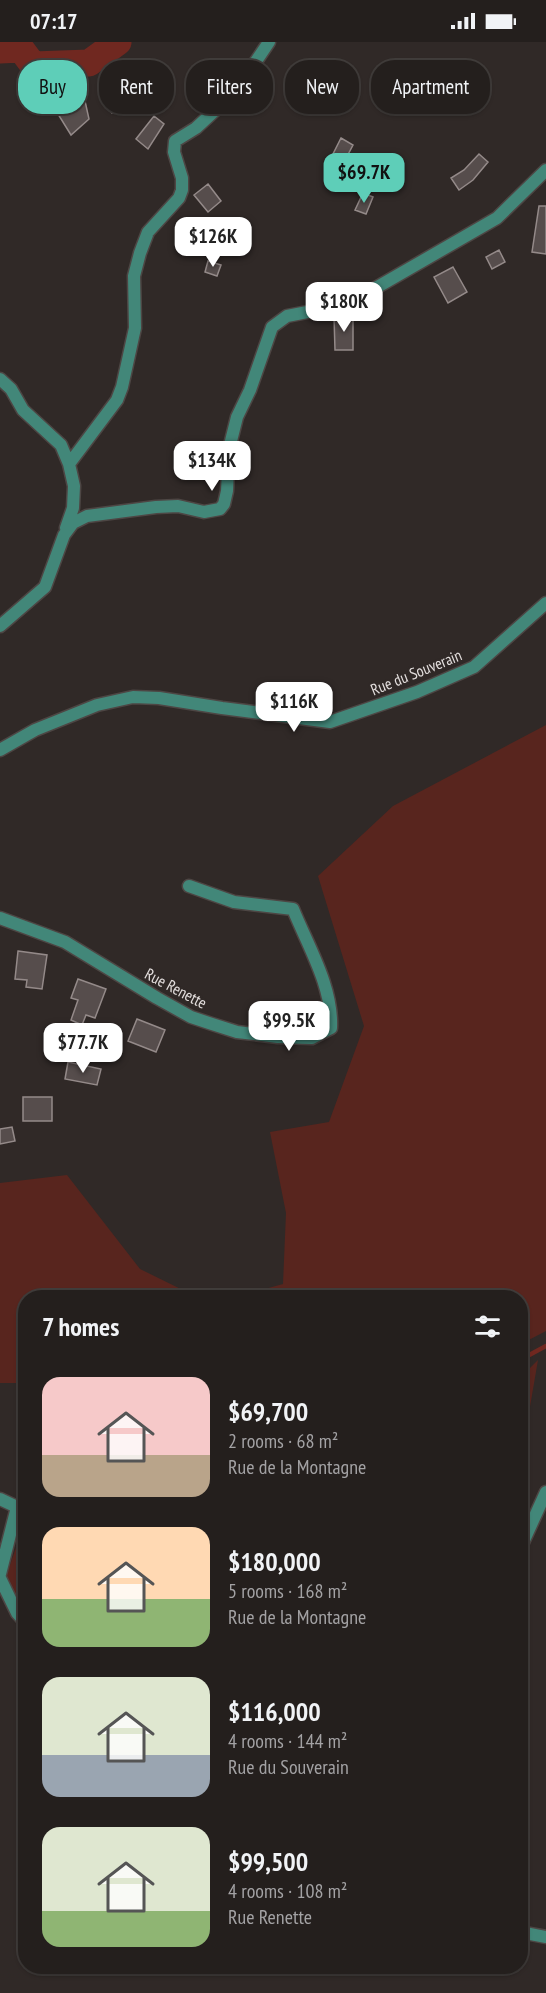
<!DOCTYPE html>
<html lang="en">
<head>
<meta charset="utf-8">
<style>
	body { margin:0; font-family:"PT Sans Narrow",sans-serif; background:#2c2726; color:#f1f3f6; height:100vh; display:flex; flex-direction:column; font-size:22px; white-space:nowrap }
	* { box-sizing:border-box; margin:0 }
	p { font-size:20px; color:#a3a2a4 }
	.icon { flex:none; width:33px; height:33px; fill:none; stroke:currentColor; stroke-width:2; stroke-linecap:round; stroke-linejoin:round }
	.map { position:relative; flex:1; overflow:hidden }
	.details { position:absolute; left:18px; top:1248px; width:510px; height:684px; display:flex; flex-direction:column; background:#241f1d; border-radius:24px; box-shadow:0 2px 4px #0004,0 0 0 2px #413d3b }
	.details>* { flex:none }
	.top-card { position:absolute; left:18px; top:18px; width:510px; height:54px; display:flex; gap:12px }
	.price { position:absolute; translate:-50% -51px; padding:0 14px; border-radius:12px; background:#fff; color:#222; font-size:20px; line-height:39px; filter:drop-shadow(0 2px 3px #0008) }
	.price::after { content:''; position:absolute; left:50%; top:36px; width:18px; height:14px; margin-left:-9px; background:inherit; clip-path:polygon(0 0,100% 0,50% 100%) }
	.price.selected { background:#5eceb8; color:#111 }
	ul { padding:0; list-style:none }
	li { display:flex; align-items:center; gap:18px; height:150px; padding:0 24px }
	li span { display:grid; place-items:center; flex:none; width:168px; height:120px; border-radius:18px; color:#555 }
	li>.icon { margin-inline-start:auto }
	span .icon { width:72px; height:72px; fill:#fffc; stroke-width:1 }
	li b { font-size:26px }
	h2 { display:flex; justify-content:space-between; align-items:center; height:72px; padding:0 24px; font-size:26px }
	.tag { padding:0 21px; border-radius:24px; background:#241f1d; box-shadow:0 2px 4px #0004,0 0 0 2px #413d3b; font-size:21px; line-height:54px }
	.tag.selected { background:#5eceb8; color:#111 }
	.status { display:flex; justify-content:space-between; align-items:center; height:42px; padding:0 30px; background:#241f1d; direction:ltr }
	.status svg { height:16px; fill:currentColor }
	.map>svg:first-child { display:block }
	.green { fill:#58251e }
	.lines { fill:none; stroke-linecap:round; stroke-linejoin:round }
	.stream { stroke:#702820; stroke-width:4.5 }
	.river { stroke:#702820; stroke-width:27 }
	.building { fill:#564d4c; stroke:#948a89; stroke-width:1.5 }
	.street-casing { stroke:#4d4644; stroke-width:15 }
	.street { stroke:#428779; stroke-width:12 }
	.labels { text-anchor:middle; stroke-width:4.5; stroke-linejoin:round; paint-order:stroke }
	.street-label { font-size:16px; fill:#e4dfde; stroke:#302927 }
</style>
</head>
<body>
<div class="status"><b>07:17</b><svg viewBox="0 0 49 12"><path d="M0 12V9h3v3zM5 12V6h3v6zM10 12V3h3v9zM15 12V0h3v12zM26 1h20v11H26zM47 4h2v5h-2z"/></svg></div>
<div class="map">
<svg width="546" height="1951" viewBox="0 0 546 1951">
	<rect width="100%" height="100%" fill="#302927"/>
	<path class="green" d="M546,683V1289L521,1302L520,1256L236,1255L283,1242L286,1171L270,1090L329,1080L364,984L318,834L393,764Z
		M67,1133L140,1227L197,1255L26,1256L25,1341H0V1141Z
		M538,1318L521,1417V1335Z
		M25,1480V1569L5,1537Z"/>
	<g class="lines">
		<path class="stream" d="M520,1318L546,1304"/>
		<path class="river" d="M0,8L21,7L33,23L89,21L118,0"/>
	</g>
	<path class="building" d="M297,30L308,36L302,47L291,42Z
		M74,49L82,60L85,59L89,77L71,93L53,64Z
		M121,50L130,59L112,71L104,62Z
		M154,74L164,82L148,107L136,97Z
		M341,96L353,103L344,120L332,114Z
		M479,112L488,120L473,138L459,148L451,136L464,128Z
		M208,142L221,159L208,170L194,153Z
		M363,151L373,155L366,172L355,168Z
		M539,164H546V212L532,210Z
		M499,208L505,220L492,227L486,215Z
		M208,219L221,223L217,234L205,230Z
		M453,225L467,250L448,261L434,235Z
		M353,274V308H335L334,275Z
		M18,909L47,913L42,947L26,945L27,938L15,937Z
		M78,937L106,947L95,976L86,973L82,983L71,978L78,958L71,956Z
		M137,977L165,988L156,1010L128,999Z
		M68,1020L101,1027L97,1043L65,1037Z
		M23,1055H52V1079H23Z
		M12,1085L15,1099L0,1102V1087Z"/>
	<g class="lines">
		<defs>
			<path id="street" d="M0,337L11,347L23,368L61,403L69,422L74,444L73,466L66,486
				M69,422L117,358L122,345L135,286L134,234L140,211L148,190L179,156L182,148V136L174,110L175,99L196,86L236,49L269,0
				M0,584L45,545L64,493L73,481L87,474L156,465L178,464L204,470L220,467L224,462L227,449L229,407L237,375L250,348L272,285L287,274L343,263L360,255L497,176L546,128
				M0,708L35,688L97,663L133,655L159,656L222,666L330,680L417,650L474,625L546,561
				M0,876L65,900L157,956L191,975L212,982L237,990L278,995L312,996L331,986C333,945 308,904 293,867L234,860L189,844
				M0,1457L17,1465L26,1466
				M520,1507L546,1450
				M0,1532L17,1465
				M0,1536L17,1571L26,1581
				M520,1890L546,1895"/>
		</defs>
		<use href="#street" class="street-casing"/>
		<use href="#street" class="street"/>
	</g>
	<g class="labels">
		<g class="street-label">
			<text transform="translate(416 630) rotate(-22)" y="6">Rue du Souverain</text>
			<text transform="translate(176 946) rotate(28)" y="6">Rue Renette</text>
		</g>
	</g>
</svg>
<b class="price selected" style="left:364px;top:162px">$69.7K</b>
<b class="price" style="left:213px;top:226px">$126K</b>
<b class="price" style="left:344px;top:291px">$180K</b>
<b class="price" style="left:212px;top:450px">$134K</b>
<b class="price" style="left:294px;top:691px">$116K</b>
<b class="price" style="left:289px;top:1010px">$99.5K</b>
<b class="price" style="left:83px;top:1032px">$77.7K</b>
<div class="top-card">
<a class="tag selected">Buy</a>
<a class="tag">Rent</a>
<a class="tag">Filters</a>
<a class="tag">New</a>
<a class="tag">Apartment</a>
</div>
<section class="details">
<h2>7 homes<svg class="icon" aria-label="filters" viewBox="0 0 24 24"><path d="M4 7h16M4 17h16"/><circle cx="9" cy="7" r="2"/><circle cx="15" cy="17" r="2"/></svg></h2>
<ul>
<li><span style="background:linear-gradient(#f6c9c9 65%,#b9a48a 0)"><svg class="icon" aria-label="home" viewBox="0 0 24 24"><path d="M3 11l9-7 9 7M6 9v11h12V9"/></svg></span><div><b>$69,700</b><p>2 rooms · 68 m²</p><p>Rue de la Montagne</p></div></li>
<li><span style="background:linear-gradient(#ffd9b3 60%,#8fb573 0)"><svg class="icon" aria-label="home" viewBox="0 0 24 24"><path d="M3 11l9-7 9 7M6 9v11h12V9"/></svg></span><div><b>$180,000</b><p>5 rooms · 168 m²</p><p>Rue de la Montagne</p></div></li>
<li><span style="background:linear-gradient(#dfe7d0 65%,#9aa5b1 0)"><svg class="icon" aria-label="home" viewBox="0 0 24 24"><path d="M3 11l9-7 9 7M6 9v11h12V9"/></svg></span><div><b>$116,000</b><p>4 rooms · 144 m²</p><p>Rue du Souverain</p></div></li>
<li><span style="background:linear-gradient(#dfe7d0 70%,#8fb573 0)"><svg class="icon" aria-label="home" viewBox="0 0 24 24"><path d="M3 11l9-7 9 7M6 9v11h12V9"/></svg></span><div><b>$99,500</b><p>4 rooms · 108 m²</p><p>Rue Renette</p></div></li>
</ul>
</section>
</div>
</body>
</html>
